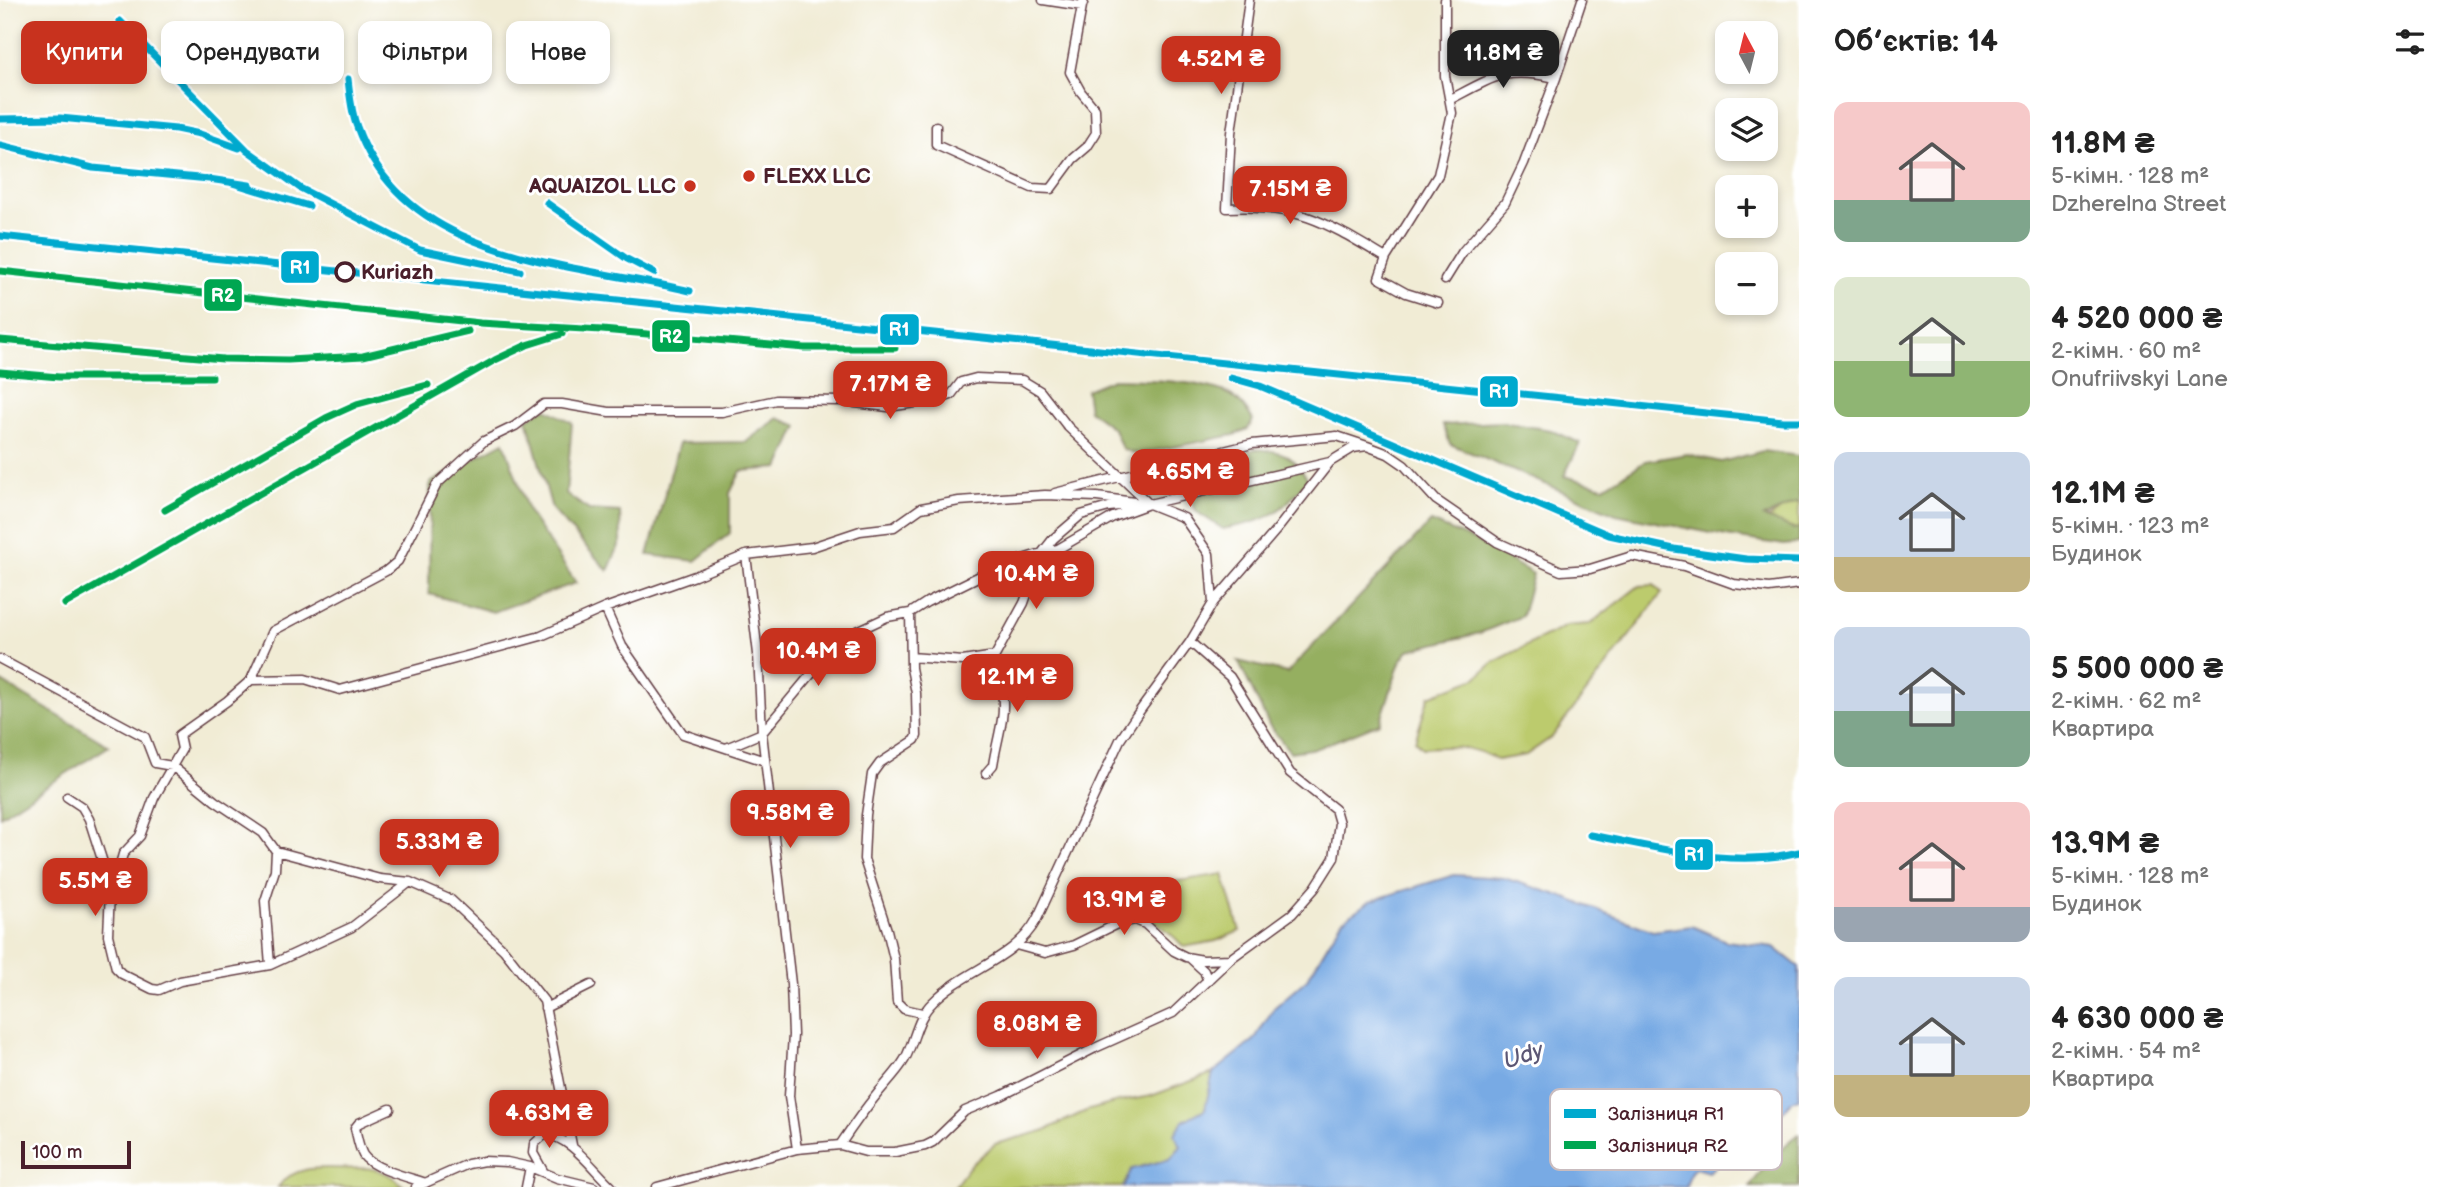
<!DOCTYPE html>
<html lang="uk">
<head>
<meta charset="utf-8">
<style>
	body { margin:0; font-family:"Balsamiq Sans",sans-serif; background:#f6f6f6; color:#222; height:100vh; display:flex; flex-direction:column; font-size:26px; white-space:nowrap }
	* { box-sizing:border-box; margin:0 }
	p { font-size:23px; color:#767676 }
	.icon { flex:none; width:38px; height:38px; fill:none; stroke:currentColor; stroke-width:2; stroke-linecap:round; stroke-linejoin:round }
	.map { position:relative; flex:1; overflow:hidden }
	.drawer { display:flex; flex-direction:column; background:#fff; width:665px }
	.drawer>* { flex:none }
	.top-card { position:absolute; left:21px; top:21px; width:665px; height:63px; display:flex; gap:14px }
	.needle { width:46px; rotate:353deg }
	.buttons { position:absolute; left:1715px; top:21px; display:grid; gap:14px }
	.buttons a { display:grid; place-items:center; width:63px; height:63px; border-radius:14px; background:#fff; box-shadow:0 4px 10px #0003; font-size:35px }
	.scale { position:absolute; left:21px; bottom:18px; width:110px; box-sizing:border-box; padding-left:7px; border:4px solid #4a1f2b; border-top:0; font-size:19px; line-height:24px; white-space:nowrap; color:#4a1f2b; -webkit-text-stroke:5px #fff; paint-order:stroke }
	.price { position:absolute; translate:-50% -60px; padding:0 16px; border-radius:14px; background:#c8321e; color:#fff; font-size:23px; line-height:46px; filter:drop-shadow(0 2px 4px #0008) }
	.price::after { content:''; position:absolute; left:50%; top:42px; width:21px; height:16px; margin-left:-10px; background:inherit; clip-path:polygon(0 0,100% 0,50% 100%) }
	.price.current { background:#222; color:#fff }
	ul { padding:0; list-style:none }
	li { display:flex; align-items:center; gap:21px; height:175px; padding:0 35px }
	li span { display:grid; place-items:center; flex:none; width:196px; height:140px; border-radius:14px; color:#555 }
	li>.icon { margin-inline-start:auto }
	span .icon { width:84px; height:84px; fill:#fffc; stroke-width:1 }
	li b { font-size:30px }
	h2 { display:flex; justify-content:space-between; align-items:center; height:84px; padding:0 35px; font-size:30px }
	.pill { padding:0 24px; border-radius:14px; background:#fff; box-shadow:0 4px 10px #0003; font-size:24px; line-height:63px }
	.pill.current { background:#c8321e; color:#fff }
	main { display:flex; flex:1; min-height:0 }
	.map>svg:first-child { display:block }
	.green { fill:#bccb6d; stroke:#83754c; stroke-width:2 }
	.forest { fill:#95af60; stroke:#706746; stroke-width:2 }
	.water { fill:#78aae4; stroke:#616488; stroke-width:2; fill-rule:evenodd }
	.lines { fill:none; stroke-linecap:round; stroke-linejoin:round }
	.minor-casing { stroke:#633e44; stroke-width:11 }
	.minor { stroke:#fff; stroke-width:8 }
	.rail-1-casing { stroke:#fff; stroke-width:12 }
	.rail-2-casing { stroke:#fff; stroke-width:12 }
	.rail-1 { stroke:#00a9ce; stroke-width:7 }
	.rail-2 { stroke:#00a651; stroke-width:7 }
	.poi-dot { fill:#c8321e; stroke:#fff; stroke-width:2.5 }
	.stop-dot { fill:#fff; stroke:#4a1f2b; stroke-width:3.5 }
	.labels { text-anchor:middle; stroke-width:6; stroke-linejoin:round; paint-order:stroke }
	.poi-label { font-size:21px; font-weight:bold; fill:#4a1f2b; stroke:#fff; text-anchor:start }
	.stop-label { font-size:21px; font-weight:bold; fill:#4a1f2b; stroke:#fff; text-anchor:start }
	.water-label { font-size:23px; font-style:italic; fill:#5c5775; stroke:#fff }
	.key { fill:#fff; stroke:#c9bcbf; stroke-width:2 }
	.key-label { font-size:19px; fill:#4a1f2b }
	.line-badge { stroke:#fff; stroke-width:2.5 }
	.badge-label { font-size:19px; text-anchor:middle; font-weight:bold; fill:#fff }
</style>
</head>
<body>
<main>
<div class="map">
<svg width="1799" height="1187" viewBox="0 0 1799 1187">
	<rect width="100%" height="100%" fill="#fff"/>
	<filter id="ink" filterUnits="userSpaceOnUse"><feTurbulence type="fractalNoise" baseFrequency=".0143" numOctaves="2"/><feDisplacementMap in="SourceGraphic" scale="14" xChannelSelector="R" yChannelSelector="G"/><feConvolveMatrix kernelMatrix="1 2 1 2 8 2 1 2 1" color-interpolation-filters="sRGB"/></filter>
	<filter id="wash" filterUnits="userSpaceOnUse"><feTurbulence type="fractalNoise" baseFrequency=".00686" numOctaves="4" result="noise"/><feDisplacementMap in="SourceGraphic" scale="28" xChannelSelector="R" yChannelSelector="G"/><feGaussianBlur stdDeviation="1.57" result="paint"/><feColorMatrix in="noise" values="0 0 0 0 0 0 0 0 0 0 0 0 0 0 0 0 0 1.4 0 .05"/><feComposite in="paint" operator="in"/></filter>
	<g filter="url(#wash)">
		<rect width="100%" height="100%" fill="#f1ecd5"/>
		<path class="green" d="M1799,469V537L1755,525C1788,511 1788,502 1799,469Z
			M1654,585L1662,593L1552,737L1526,755L1497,760C1472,745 1449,746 1422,748L1415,741L1429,696L1476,678L1494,662L1566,626L1590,624L1639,586Z
			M1223,874L1240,931L1216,941L1184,947C1165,927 1153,916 1125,914L1128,889Z
			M1213,1073L1205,1109L1183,1121L1181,1146L1170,1159L1132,1169L1123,1187H954L970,1166L995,1144L1043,1131L1086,1111L1118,1102L1151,1096Z
			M365,1168C380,1169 395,1176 404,1187H278C298,1159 336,1171 365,1168Z"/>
		<path class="forest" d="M1113,379C1147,380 1191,380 1222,391C1237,396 1246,408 1253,420L1248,429L1234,435L1137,454L1122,449L1114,429L1089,410L1086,390Z
			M545,408L572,423L566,494L589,510L620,512L621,541L608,571L552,509L527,419Z
			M778,418L798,426L779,468L741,471L730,493V533L695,561L648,555L679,443L746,442Z
			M1501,422L1551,430L1580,443L1564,476L1604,487L1646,461L1687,454L1721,462L1763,451L1799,456V502L1764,517L1793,529L1799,528V543L1784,545L1726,536L1616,514L1450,444L1443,425Z
			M504,442L528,511L576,583L493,612L429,594L430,483Z
			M1255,449C1285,451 1291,454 1308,479C1279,516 1269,520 1223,529L1197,512L1184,488L1165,482L1163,472Z
			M1431,522L1478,542L1533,574L1522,616L1480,633L1409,650L1400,662L1380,723L1317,748L1290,752L1269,725L1238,661L1287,673Z
			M0,681L109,746L0,816Z
			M1799,1134V1187H1750C1764,1165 1779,1149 1799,1134Z"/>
		<path class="water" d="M1454,875L1504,878L1558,895L1653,931L1692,926L1726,941L1774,947L1799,967V1098L1792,1101L1781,1113L1750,1121L1719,1137L1715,1167L1708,1172L1695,1168L1691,1172L1686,1187H1123L1132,1169L1170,1159L1181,1146L1175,1134L1183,1121L1205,1109L1213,1073L1254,1040L1274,1008L1307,979L1342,921L1370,901ZM1640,1139L1645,1151L1646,1162L1639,1166L1629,1160L1627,1155Z"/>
	</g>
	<g filter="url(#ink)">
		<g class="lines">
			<defs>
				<path id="minor" d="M1043,0L1082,6L1084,0
					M1249,0L1231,133L1227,208C1299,204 1327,223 1386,258
					M1451,99C1495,76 1506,67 1556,78
					M936,126V145L1032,188L1051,189L1073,159L1087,147L1096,133L1095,109L1081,92L1070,72L1082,6
					M1445,280L1463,251L1505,203L1524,163L1556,78L1582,0
					M1438,303L1406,293L1379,278L1386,258L1438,175L1452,113L1445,76V0
					M855,403L888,407L922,402
					M1055,493L1252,444L1337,436L1367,446
					M746,555L758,654L762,733L791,984L793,1035L789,1096L797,1149
					M605,608L622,646L683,734L765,761
					M910,613L911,668L916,693L917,736L915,740L880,763L872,774L866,815L864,859L887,930L894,959L897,1002L904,1009L922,1013
					M911,657L963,661L995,656L1024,603L1042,553L1058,549L1113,517L1146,505
					M0,659L145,737L155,763L172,766L215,801L263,833L276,851L380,879L410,882L451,900L504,950L544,1001L572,1145
					M980,660C1018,690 999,725 993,765L986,773
					M251,680L273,631L386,571L398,561L437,484L484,441L515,426L544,404H562L609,412H722L776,400L841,401L883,395L937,400L951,395L961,382L976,378L1022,380L1040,391L1068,427L1149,504L1184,518L1209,554L1213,603
					M726,748L762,733L832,649L853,633L887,617L910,613L927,602L998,567L1042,553L1053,539L1081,515L1109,507L1128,505
					M67,797L82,807L89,819L106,872L110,892L108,935L116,968L122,974L152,989L159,990L180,981L270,965L352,927L410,882
					M110,899L123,854L140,836L154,798L182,749L179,735L227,701L251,680L305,679L340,690L541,636L605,608L695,576L746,555L812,547L860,531L894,527L921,508L959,501L1045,495L1097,497L1149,504L1330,462
					M1016,945L1045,953L1074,945L1119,923L1135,920L1145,924L1174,951L1186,957L1203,960L1230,959
					M1191,959L1204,971L1208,981
					M270,965L265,901L275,870L276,851
					M545,1008L591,985
					M390,1109L359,1123L355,1128C357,1136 359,1148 363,1155C372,1169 411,1178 426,1183
					M840,1145C852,1127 864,1110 878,1093C887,1082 898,1071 905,1059C915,1040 917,1017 933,1002C965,969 1015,960 1037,919L1120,740L1136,716L1190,642L1213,603L1279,527L1330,462L1353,448L1367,446L1388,454L1404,465L1436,500L1497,542L1561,571L1590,569L1632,556L1684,566L1734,584L1769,588L1799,584
					M543,1171L533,1153L534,1144L544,1135C569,1134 594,1171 612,1187
					M416,1187L468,1164L484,1161L507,1162L530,1167L557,1178L594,1187
					M526,1187L530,1167
					M657,1187L797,1149L840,1145L866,1152H895L925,1146L933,1142L965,1111L1001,1096L1095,1048L1173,1013L1230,959L1292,914L1315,888L1334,858L1339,823L1335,809L1290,773L1230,677L1190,642"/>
			</defs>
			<use href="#minor" class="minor-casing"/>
			<use href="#minor" class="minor"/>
			<defs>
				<path id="rail-1" d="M120,21L247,150L300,188L420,250L520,271
					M348,79C350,95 351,112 357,127C406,263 571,262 690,291
					M0,119L60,118L176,129L200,134L239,148
					M0,145L93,168L209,179L249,185
					M229,182L309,206
					M547,203L627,259L654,273
					M0,236L1783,421H1799
					M1231,378L1260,386L1609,535L1674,549L1746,559L1799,561
					M1590,835C1657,847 1731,869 1799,852"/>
				<path id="rail-2" d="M0,271L480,323L602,330L805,348H895
					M0,340L223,359L288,360L363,356L468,331
					M0,372L59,377H212
					M165,510L326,418L357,404L428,385
					M65,604L495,360L527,345L562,334"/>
			</defs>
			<use href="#rail-1" class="rail-1-casing"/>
			<use href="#rail-2" class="rail-2-casing"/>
			<use href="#rail-1" class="rail-1"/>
			<use href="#rail-2" class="rail-2"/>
		</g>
	</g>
	<g class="poi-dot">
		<circle cx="749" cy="176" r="7"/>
		<circle cx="690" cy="186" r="7"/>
	</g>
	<circle class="stop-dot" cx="345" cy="272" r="9"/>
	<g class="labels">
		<g class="poi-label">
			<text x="763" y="183">FLEXX LLC</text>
			<text x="676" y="193" text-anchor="end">AQUAIZOL LLC</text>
		</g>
		<g class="stop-label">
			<text x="361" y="279">Kuriazh</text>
		</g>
		<g class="water-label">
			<text transform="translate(1523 1055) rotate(-18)" y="8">Udy</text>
		</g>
	</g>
	<rect x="1550" y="1089" width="232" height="81" rx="10" class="key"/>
	<rect x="1564" y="1109" width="32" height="9" fill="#00a9ce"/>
	<rect x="1564" y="1141" width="32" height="8" fill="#00a651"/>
	<g class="key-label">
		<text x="1608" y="1120">Залізниця R1</text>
		<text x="1608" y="1152">Залізниця R2</text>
	</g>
	<g class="line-badge">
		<rect x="280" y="250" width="40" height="34" rx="7" fill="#00a9ce"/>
		<rect x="203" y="278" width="40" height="34" rx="7" fill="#00a651"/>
		<rect x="879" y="313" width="41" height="33" rx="7" fill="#00a9ce"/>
		<rect x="651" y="319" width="40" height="34" rx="7" fill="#00a651"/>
		<rect x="1479" y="375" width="40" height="33" rx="7" fill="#00a9ce"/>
		<rect x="1674" y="838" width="40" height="33" rx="7" fill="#00a9ce"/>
	</g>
	<g class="badge-label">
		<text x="300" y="274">R1</text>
		<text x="223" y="302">R2</text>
		<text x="899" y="336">R1</text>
		<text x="671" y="343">R2</text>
		<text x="1499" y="398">R1</text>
		<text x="1694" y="861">R1</text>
	</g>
</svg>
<div class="buttons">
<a><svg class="needle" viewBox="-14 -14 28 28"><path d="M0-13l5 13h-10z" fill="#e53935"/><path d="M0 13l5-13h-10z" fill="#767676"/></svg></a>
<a><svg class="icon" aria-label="layers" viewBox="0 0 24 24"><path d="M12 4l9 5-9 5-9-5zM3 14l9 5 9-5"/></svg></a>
<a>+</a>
<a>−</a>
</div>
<div class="scale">100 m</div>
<b class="price current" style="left:1503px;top:90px">11.8M ₴</b>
<b class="price" style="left:1221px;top:96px">4.52M ₴</b>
<b class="price" style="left:1290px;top:226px">7.15M ₴</b>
<b class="price" style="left:890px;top:421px">7.17M ₴</b>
<b class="price" style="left:1190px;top:509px">4.65M ₴</b>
<b class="price" style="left:1036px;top:611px">10.4M ₴</b>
<b class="price" style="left:818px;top:688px">10.4M ₴</b>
<b class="price" style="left:1017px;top:714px">12.1M ₴</b>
<b class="price" style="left:790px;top:850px">9.58M ₴</b>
<b class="price" style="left:439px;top:879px">5.33M ₴</b>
<b class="price" style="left:95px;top:918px">5.5M ₴</b>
<b class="price" style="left:1124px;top:937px">13.9M ₴</b>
<b class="price" style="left:1037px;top:1061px">8.08M ₴</b>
<b class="price" style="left:549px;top:1150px">4.63M ₴</b>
<div class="top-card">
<a class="pill current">Купити</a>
<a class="pill">Орендувати</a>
<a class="pill">Фільтри</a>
<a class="pill">Нове</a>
</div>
</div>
<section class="drawer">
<h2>Об’єктів: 14<svg class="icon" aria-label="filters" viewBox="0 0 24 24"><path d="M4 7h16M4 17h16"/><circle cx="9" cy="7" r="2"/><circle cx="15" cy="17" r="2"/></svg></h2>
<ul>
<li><span style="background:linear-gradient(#f6c9c9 70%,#7fa58c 0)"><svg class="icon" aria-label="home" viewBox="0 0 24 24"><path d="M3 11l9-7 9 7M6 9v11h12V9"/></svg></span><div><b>11.8M ₴</b><p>5-кімн. · 128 m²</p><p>Dzherelna Street</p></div></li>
<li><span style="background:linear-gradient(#dfe7d0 60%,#8fb573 0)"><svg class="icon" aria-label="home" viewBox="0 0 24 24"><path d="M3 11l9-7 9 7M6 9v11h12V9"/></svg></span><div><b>4 520 000 ₴</b><p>2-кімн. · 60 m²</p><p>Onufriivskyi Lane</p></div></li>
<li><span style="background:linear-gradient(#c9d6e8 75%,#c2b280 0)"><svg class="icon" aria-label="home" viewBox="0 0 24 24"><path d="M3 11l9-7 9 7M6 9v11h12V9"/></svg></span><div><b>12.1M ₴</b><p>5-кімн. · 123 m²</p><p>Будинок</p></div></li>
<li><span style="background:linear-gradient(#c9d6e8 60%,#7fa58c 0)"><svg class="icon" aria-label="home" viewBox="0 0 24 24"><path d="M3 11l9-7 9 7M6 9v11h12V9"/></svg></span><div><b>5 500 000 ₴</b><p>2-кімн. · 62 m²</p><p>Квартира</p></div></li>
<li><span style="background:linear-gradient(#f6c9c9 75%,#9aa5b1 0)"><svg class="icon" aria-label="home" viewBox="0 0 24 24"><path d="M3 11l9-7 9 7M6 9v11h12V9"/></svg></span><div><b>13.9M ₴</b><p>5-кімн. · 128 m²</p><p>Будинок</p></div></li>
<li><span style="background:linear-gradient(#c9d6e8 70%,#c2b280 0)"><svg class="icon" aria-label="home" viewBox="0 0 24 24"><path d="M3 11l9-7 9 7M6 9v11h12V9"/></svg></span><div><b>4 630 000 ₴</b><p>2-кімн. · 54 m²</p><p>Квартира</p></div></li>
</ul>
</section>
</main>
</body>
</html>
